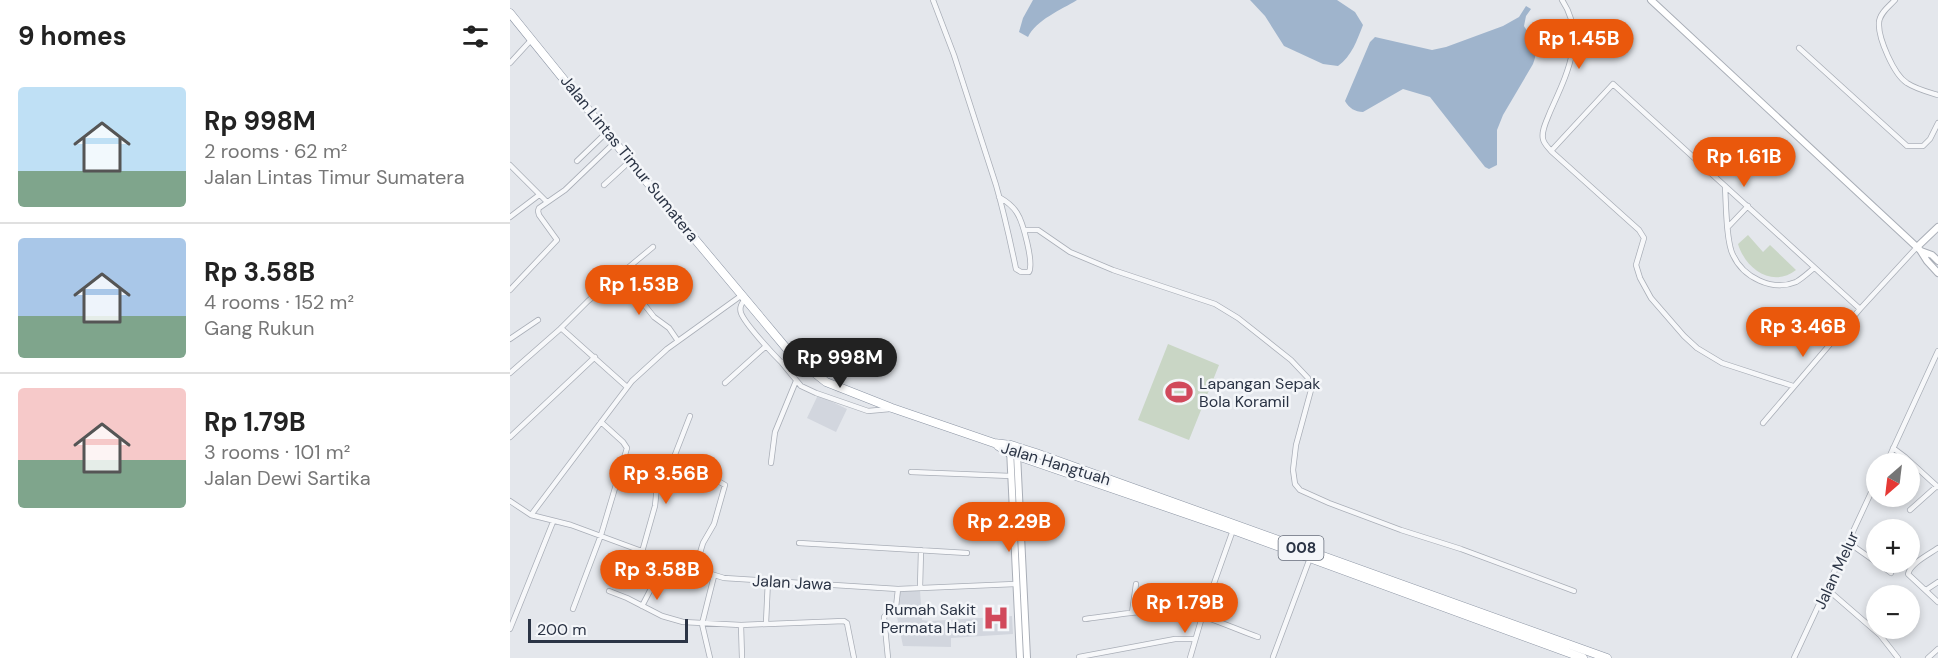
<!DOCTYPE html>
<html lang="en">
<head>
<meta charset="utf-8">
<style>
	body { margin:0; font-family:"DM Sans",sans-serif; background:#f2f2f2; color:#222; height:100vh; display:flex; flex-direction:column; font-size:22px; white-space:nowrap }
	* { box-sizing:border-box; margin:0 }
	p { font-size:20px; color:#767676 }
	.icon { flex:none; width:33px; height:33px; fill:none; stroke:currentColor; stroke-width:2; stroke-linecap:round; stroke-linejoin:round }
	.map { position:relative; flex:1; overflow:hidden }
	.panel { display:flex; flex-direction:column; background:#fff; width:510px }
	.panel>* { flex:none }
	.needle { width:39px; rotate:208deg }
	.controls { position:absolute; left:1356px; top:453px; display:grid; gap:12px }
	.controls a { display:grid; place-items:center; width:54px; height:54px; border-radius:50%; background:#fff; box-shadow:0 3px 9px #0003; font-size:30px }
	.scale { position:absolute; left:18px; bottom:15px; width:160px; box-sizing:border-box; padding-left:6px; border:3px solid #2b3445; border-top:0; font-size:16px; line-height:21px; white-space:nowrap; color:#2b3445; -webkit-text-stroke:4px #f4f6f9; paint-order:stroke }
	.price { position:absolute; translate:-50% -51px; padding:0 14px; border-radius:21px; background:#ea580c; color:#fff; font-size:20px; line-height:39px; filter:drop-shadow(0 2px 3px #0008) }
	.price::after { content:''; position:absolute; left:50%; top:36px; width:18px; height:14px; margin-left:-9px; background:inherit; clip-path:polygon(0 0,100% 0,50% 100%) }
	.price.active { background:#222; color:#fff }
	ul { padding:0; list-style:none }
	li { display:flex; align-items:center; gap:18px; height:150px; padding:0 18px }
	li+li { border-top:2px solid #e0e0e0 }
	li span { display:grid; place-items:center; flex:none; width:168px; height:120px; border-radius:6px; color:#555 }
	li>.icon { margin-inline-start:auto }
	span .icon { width:72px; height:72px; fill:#fffc; stroke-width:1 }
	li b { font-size:26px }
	h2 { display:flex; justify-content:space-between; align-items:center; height:72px; padding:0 18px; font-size:26px }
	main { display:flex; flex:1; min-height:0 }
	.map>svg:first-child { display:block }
	.built { fill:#d2d6de }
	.green { fill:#c9d6c5 }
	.water { fill:#9fb4cc }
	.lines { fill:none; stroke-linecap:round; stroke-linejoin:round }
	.street-casing { stroke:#a9aeb7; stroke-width:6 }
	.secondary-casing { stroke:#a9aeb7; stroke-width:8 }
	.highway-casing { stroke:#8b94a3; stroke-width:9 }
	.street { stroke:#f7f8fa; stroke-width:4.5 }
	.secondary { stroke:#fff; stroke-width:6 }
	.highway { stroke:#fff; stroke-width:8 }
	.labels { text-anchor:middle; stroke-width:5; stroke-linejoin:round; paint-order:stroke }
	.shield { fill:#f4f6f9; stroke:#676e7b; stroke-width:1.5 }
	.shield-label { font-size:15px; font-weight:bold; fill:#2b3445 }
	.street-label { font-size:16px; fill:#2b3445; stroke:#f4f6f9 }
	.poi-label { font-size:16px; fill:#2b3445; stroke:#f4f6f9; text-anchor:start }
</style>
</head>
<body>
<main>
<section class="panel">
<h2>9 homes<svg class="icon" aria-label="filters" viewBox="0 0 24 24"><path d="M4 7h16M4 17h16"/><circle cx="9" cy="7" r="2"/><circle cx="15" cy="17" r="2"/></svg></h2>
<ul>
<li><span style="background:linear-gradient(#bfe0f5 70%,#7fa58c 0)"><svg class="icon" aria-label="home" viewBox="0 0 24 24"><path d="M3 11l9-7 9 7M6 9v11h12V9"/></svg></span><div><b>Rp 998M</b><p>2 rooms · 62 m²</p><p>Jalan Lintas Timur Sumatera</p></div></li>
<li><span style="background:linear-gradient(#a9c7e8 65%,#7fa58c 0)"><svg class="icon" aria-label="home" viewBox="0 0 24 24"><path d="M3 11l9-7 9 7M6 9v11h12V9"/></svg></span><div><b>Rp 3.58B</b><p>4 rooms · 152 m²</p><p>Gang Rukun</p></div></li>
<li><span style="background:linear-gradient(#f6c9c9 60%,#7fa58c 0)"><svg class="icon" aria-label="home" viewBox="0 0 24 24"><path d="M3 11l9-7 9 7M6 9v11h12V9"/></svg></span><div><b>Rp 1.79B</b><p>3 rooms · 101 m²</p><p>Jalan Dewi Sartika</p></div></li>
</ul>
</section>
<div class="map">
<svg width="1428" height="658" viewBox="0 0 1428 658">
	<rect width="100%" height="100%" fill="#e4e7ec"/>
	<path class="built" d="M308,395L337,409L326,432L297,418Z
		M410,590L412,620L420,621L502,616L503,634L441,638V647L393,646L387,617L389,591Z"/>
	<path class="green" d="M1238,235L1253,252L1260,245L1286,270C1263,288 1236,270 1228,244Z
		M658,344L709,365L679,440L628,420Z"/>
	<path class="water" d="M523,0H567C551,10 526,20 518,37L509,32L513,18Z
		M740,0H827L845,12L853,25C847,40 842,56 828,66L813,64L774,46L755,16Z
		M1016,6L1021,9L1016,16L1014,26C1023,41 1030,46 1023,64L993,115L987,130V165L979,169L975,167L920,97L893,89L853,112C845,112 839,108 835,101L860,42L865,37L922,50L936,47L993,26L1009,17Z"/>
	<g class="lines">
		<defs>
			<path id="street" d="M423,0L444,55L486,185C494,213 500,240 506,269L511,272H519C524,263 513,222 507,213C503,206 496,201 489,197
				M1385,0C1379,6 1369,14 1369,23C1368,38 1384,75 1397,83C1406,89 1418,92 1428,95
				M1289,48L1397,146H1413L1420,139L1428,123
				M0,63L22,39
				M1041,151C1038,147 1034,144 1033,139C1031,131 1037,120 1040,112C1056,76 1077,37 1052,0
				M67,161L97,132
				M0,165L37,202
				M94,185L120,161
				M1215,186C1216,202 1216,242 1223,255C1233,277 1262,292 1286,282C1293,278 1298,273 1304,268
				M0,217L29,195
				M1218,227L1238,206
				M514,230H528L560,252L603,270L705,304L728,318L781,360L798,378L801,390L786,445L783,470L785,484L790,490L819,503L891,530L951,549L1064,591
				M111,275L144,317L159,328L168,341
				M0,290L47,240L29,215L28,211L29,208L55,190L105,142
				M235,299C232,303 229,307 231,313C235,324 263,354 272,363
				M51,328L117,387
				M0,339L28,320
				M282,355L272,363L291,386L306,393L358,411L380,409
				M0,373L49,330L78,301L143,247
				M215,383L256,346
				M1283,386L1212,363L1187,348L1174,336L1141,298L1130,278L1126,265L1134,238L1129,230L1041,151L1103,84L1350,309
				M1253,423L1350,309L1407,247
				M0,437L85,357
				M1383,448L1395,457L1428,487
				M164,456L215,485L204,524L193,543L185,569
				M261,463L265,432L286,381
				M1376,464L1428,351
				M401,472L501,476
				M0,501L21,515L61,525L156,560L214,578L388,589L505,584
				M1400,510L1427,486
				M21,515L122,381L157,349L232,295
				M289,543L457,553
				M1339,543L1366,562
				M1428,548C1418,555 1401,563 1398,574L1428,602
				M132,552L145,506L148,476L159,470L180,416
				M1367,562L1381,573
				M410,588L411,550
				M1317,589L1370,635L1388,658
				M1416,590L1428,582
				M99,591L117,598L152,616L173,622L231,625L334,621L337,623L344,658
				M132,606L156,560
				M63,609L91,535L117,448L113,442L91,422
				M655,611L660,587
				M622,613L626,584
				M575,619C605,615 637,609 668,611C695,614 722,628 748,637
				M256,623L258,580
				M231,625L232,658
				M0,629L43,522
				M569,657L665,639H685
				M763,657L800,558
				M200,658L192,624L204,576
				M378,658L374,617L381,608L386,607L388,589
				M680,658L692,617L723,530
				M1284,658L1366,482
				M1418,658L1428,649"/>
			<path id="secondary" d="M1141,0L1410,250L1417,261L1428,273
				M1407,247L1428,227
				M1411,251L1422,255L1428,261
				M500,449L510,658
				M507,454L517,658"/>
			<path id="highway" d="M0,13L132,176L282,355L316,382L382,408L484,443L501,445L526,453L1097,658
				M488,446L499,453L723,530L1073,658"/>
		</defs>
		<use href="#street" class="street-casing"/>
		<use href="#secondary" class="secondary-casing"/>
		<use href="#highway" class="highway-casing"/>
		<use href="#street" class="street"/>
		<use href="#secondary" class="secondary"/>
		<use href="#highway" class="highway"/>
	</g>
	<defs>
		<symbol id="stadium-bare" viewBox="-9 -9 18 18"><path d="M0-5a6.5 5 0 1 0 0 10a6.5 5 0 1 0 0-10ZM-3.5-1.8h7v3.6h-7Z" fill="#d1495b" stroke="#f4f6f9" stroke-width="2.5" paint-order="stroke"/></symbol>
		<symbol id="hospital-bare" viewBox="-9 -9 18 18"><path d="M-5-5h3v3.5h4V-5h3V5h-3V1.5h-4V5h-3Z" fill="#d1495b" stroke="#f4f6f9" stroke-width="2.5" paint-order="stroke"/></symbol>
	</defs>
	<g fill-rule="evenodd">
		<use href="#stadium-bare" x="650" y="373" width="38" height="38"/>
		<use href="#hospital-bare" x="467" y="599" width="38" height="38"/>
	</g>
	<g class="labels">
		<rect class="shield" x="768.5" y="536" width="45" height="24" rx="4.5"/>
		<g class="shield-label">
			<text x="791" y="553">008</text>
		</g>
		<g class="street-label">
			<text transform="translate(120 158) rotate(51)" y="6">Jalan Lintas Timur Sumatera</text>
			<text transform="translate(546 463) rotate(17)" y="6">Jalan Hangtuah</text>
			<text transform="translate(1326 570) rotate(-65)" y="6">Jalan Melur</text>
			<text transform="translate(282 582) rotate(3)" y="6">Jalan Jawa</text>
		</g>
		<g class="poi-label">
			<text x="689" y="389">Lapangan Sepak<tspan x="689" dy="18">Bola Koramil</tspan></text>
			<text x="466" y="615" text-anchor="end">Rumah Sakit<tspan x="466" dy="18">Permata Hati</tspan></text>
		</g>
	</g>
</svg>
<div class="controls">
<a><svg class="needle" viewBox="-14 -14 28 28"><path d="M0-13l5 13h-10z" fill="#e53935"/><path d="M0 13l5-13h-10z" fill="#767676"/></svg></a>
<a>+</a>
<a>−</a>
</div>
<div class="scale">200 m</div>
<b class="price" style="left:1069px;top:70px">Rp 1.45B</b>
<b class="price" style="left:1234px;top:188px">Rp 1.61B</b>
<b class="price" style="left:129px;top:316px">Rp 1.53B</b>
<b class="price" style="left:1293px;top:358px">Rp 3.46B</b>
<b class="price active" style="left:330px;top:389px">Rp 998M</b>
<b class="price" style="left:156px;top:505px">Rp 3.56B</b>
<b class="price" style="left:499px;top:553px">Rp 2.29B</b>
<b class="price" style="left:147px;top:601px">Rp 3.58B</b>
<b class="price" style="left:675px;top:634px">Rp 1.79B</b>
</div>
</main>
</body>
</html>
